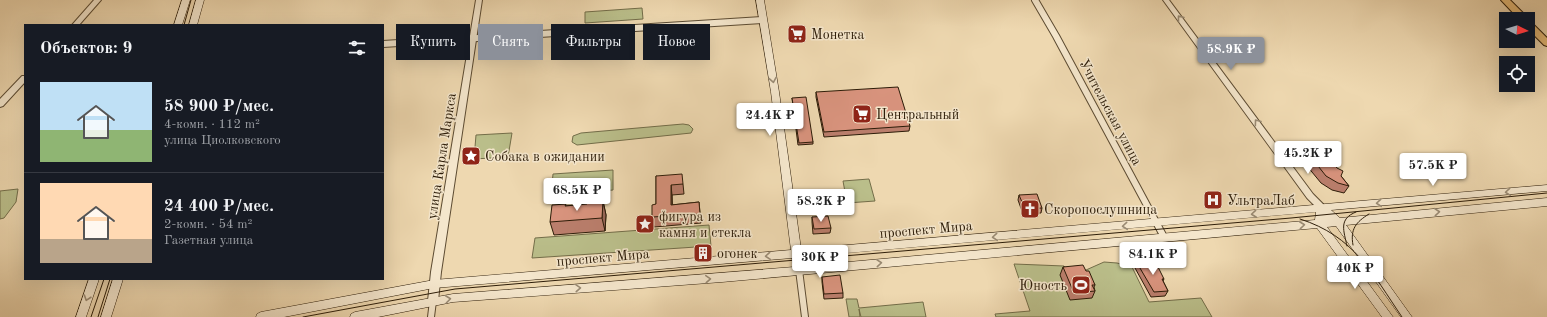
<!DOCTYPE html>
<html lang="ru">
<head>
<meta charset="utf-8">
<style>
	body { margin:0; font-family:"Old Standard TT",serif; background:#20242c; color:#f1f3f6; height:100vh; display:flex; flex-direction:column; font-size:15px; white-space:nowrap }
	* { box-sizing:border-box; margin:0 }
	p { font-size:13px; color:#9ea1a6 }
	.icon { flex:none; width:22px; height:22px; fill:none; stroke:currentColor; stroke-width:2; stroke-linecap:round; stroke-linejoin:round }
	.map { position:relative; flex:1; overflow:hidden }
	.details { position:absolute; left:24px; top:24px; width:360px; height:256px; display:flex; flex-direction:column; background:#171b24; border-radius:0px; box-shadow:0 4px 16px #0002 }
	.details>* { flex:none }
	.guide { position:absolute; left:396px; top:24px; width:380px; height:36px; display:flex; gap:8px }
	.needle { width:26px; rotate:95deg }
	.controls { position:absolute; left:1499px; top:12px; display:grid; gap:8px }
	.controls a { display:grid; place-items:center; width:36px; height:36px; border-radius:0px; background:#171b24; box-shadow:0 4px 16px #0002; font-size:20px }
	.price { position:absolute; translate:-50% -34px; padding:0 9px; border-radius:4px; background:#fff; color:#222; font-size:13px; line-height:26px; filter:drop-shadow(0 1px 2px #0008) }
	.price::after { content:''; position:absolute; left:50%; top:24px; width:12px; height:9px; margin-left:-6px; background:inherit; clip-path:polygon(0 0,100% 0,50% 100%) }
	.price.on { background:#8c9099; color:#fff }
	ul { padding:0; list-style:none }
	li { display:flex; align-items:center; gap:12px; height:100px; padding:0 16px }
	li+li { border-top:1px solid #363941 }
	li span { display:grid; place-items:center; flex:none; width:112px; height:80px; border-radius:0px; color:#555 }
	li>.icon { margin-inline-start:auto }
	span .icon { width:48px; height:48px; fill:#fffc; stroke-width:1 }
	li b { font-size:17px }
	h2 { display:flex; justify-content:space-between; align-items:center; height:48px; padding:0 16px; font-size:17px }
	.tag { padding:0 14px; border-radius:0px; background:#171b24; box-shadow:0 4px 16px #0002; font-size:14px; line-height:36px }
	.tag.on { background:#8c9099; color:#fff }
	.map>svg:first-child { display:block }
	.green { fill:#babe8a; stroke:#736d49 }
	.lines { fill:none; stroke-linecap:round; stroke-linejoin:round }
	.minor-casing { stroke:#5c4b32; stroke-width:8 }
	.tertiary-casing { stroke:#5c4b32; stroke-width:2 }
	.secondary-casing { stroke:#2c1c08; stroke-width:1 }
	.primary-casing { stroke:#2c1c08; stroke-width:2 }
	.minor { stroke:#f4e6cc; stroke-width:6 }
	.tertiary { fill:#f4e6cc; fill-rule:evenodd }
	.secondary { fill:#f4e6cc; fill-rule:evenodd }
	.primary { fill:#e7bc78; fill-rule:evenodd }
	.tram { stroke:#2c1c08; stroke-width:1 }
	.wall { fill:#ba7e6c; stroke:#2c1c08 }
	.shaded-wall { fill:#976758; stroke:#2c1c08 }
	.building { fill:#d8937d; stroke:#2c1c08 }
	.oneway { stroke:#9a8b74 }
	.labels { text-anchor:middle; stroke-width:3; stroke-linejoin:round; paint-order:stroke }
	.poi-label { font-size:14px; fill:#2c1c08; stroke:#f4e6cc; text-anchor:start }
	.street-label { font-size:14px; fill:#2c1c08; stroke:#f4e6cc }
</style>
</head>
<body>
<div class="map">
<svg width="1547" height="317" viewBox="0 0 1547 317">
	<rect width="100%" height="100%" fill="#eed8b0"/>
	<filter id="stains"><feTurbulence type="fractalNoise" baseFrequency=".005" numOctaves="4"/><feColorMatrix values="0 0 0 0 .2 0 0 0 0 .09 0 0 0 0 .02 0 0 0 .5 -.17"/></filter>
	<radialGradient id="worn" r=".72"><stop offset=".6" stop-color="#630" stop-opacity="0"/><stop offset="1" stop-color="#630" stop-opacity=".3"/></radialGradient>
	<path class="green" d="M642,8L643,19L585,23V12Z
		M683,124L689,125L693,129L691,133L577,145L572,142L573,136L581,133Z
		M512,133L508,157L474,159L476,135Z
		M613,170V190L551,195L553,174Z
		M869,179L875,201L847,203L843,181Z
		M18,189L16,202L4,218L0,219V191Z
		M709,225L711,246L532,258L535,238Z
		M1104,262L1117,263L1132,267L1149,302L1201,298L1212,317H996L995,314L1030,311L1014,264L1064,266L1069,271L1086,270Z
		M846,299H857L859,308L923,302L926,317H861L859,309L860,317H849Z"/>
	<g class="lines">
		<defs>
			<path id="minor" d="M1035,0L1056,36L1164,237
				M383,44L762,20
				M799,270L805,317
				M431,317L433,301"/>
			<path id="tertiary" d="M94,0H101L79,25H72Z
				M476,0H482L441,272L438,301L436,304L433,305L430,304L428,301L431,272Z
				M1163,0H1169L1313,194L1324,205L1325,207L1324,209H1318L1307,198Z
				M22,76H25V82L3,106L0,107V99Z"/>
			<path id="secondary" d="M182,0H190L182,25H174Z
				M196,0H204L197,25H189Z
				M756,0H764L779,92L801,249L1547,185V191L1331,210L1340,218L1547,198V206L1346,225L1412,317H1401L1336,226L1327,227L1393,317H1382L1317,228L722,282L453,302L378,317H350L351,314L355,312L453,294L794,267L792,258L434,288L284,317H256L257,314L261,312L434,280L791,250L771,92ZM1316,212L1315,220L804,266L802,257Z
				M89,279H99L86,317H76Z
				M113,279H123L111,317H101Z"/>
			<path id="primary" d="M1501,0H1510L1527,17L1528,19H1519Z
				M1528,21L1531,22L1547,38V46L1544,45L1528,29Z"/>
		</defs>
		<use href="#minor" class="minor-casing"/>
		<use href="#tertiary" class="tertiary-casing"/>
		<use href="#secondary" class="secondary-casing"/>
		<use href="#primary" class="primary-casing"/>
		<use href="#minor" class="minor"/>
		<use href="#tertiary" class="tertiary"/>
		<use href="#secondary" class="secondary"/>
		<use href="#primary" class="primary"/>
		<path class="tram" d="M184,25L191,0
			M1300,219C1354,236 1372,273 1402,317
			M1353,245C1350,229 1356,222 1369,214
			M1347,246C1344,231 1338,219 1356,212
			M91,317L104,279
			M98,317L110,279
			M303,317L455,289L1291,218L1547,193"/>
	</g>
	<path class="wall" d="M816,92L910,126L909,131L824,137L816,97Z
		M792,98L813,142V144L798,145Z
		M1303,147L1341,176L1349,186L1344,193L1332,190L1321,183L1298,155Z
		M656,176L683,184L684,194L672,195V205L699,202L701,223L654,227L652,217L656,204Z
		M1019,195L1042,208L1041,213L1023,214L1018,200Z
		M603,201L606,215L605,231L554,235L550,222L566,206L587,204Z
		M812,217L831,228L830,233L813,234L812,222Z
		M1137,263L1164,279L1163,281L1168,291L1165,296L1151,297L1135,268Z
		M1063,267L1086,271L1095,285L1094,287L1095,291L1092,298L1070,300L1060,275Z
		M822,277L843,293V298L824,299L822,282Z"/>
	<path class="shaded-wall" d="M671,185L672,195L673,215L671,205Z
		M603,201L606,215L605,231L602,218Z"/>
	<path class="building" d="M898,87L910,126L824,132L816,92Z
		M806,97L813,142L799,143L792,98Z
		M1319,146L1337,168L1343,171L1341,176L1349,186L1338,183L1326,176L1303,147Z
		M682,174L683,184L671,185V205L699,202L700,214L652,217V205L656,204V176Z
		M1037,194L1042,208L1025,209L1019,195Z
		M603,201L602,218L550,222L552,205L566,204L565,206L587,204V202Z
		M828,216L831,228L814,229L812,217Z
		M1155,261L1164,279H1162L1168,291L1154,292L1137,263Z
		M1083,265L1086,271H1089L1095,285H1092L1095,291L1074,293L1063,267Z
		M840,275L843,293L824,294L822,277Z"/>
	<defs><path id="oneway-chevron" d="M-2-3.5L2.5 0L-2 3.5" fill="none" stroke-width="1.6" stroke-linecap="round" stroke-linejoin="round"/></defs>
	<g class="oneway">
		<use href="#oneway-chevron" transform="translate(1180 18) rotate(-128)"/>
		<use href="#oneway-chevron" transform="translate(773 80) rotate(80)"/>
		<use href="#oneway-chevron" transform="translate(1257 122) rotate(-126)"/>
		<use href="#oneway-chevron" transform="translate(1508 192) rotate(175)"/>
		<use href="#oneway-chevron" transform="translate(1379 203) rotate(175)"/>
		<use href="#oneway-chevron" transform="translate(1437 212) rotate(-5)"/>
		<use href="#oneway-chevron" transform="translate(1254 214) rotate(174)"/>
		<use href="#oneway-chevron" transform="translate(1302 225) rotate(-6)"/>
		<use href="#oneway-chevron" transform="translate(1125 226) rotate(175)"/>
		<use href="#oneway-chevron" transform="translate(995 237) rotate(175)"/>
		<use href="#oneway-chevron" transform="translate(768 256) rotate(175)"/>
		<use href="#oneway-chevron" transform="translate(879 263) rotate(-5)"/>
		<use href="#oneway-chevron" transform="translate(708 279) rotate(-4)"/>
		<use href="#oneway-chevron" transform="translate(578 288) rotate(-4)"/>
		<use href="#oneway-chevron" transform="translate(87 298) rotate(109)"/>
		<use href="#oneway-chevron" transform="translate(448 299) rotate(-7)"/>
	</g>
	<defs>
		<symbol id="supermarket-square" viewBox="-11 -11 22 22"><rect x="-9" y="-9" width="18" height="18" rx="4" fill="#8f2418" stroke="#f4e6cc"/><path d="M-6-5.5h2.5l.6 2H6L4.5 2H-2.5L-4.4-4H-6ZM-1.5 3.2a1.3 1.3 0 1 0 .1 0ZM3 3.2a1.3 1.3 0 1 0 .1 0Z" fill="#fff"/></symbol>
		<symbol id="sight-square" viewBox="-11 -11 22 22"><rect x="-9" y="-9" width="18" height="18" rx="4" fill="#8f2418" stroke="#f4e6cc"/><path d="M0-6L1.8-2.2L6-1.7L2.9 1.2L3.7 5.4L0 3.3L-3.7 5.4L-2.9 1.2L-6-1.7L-1.8-2.2Z" fill="#fff"/></symbol>
		<symbol id="hospital-square" viewBox="-11 -11 22 22"><rect x="-9" y="-9" width="18" height="18" rx="4" fill="#8f2418" stroke="#f4e6cc"/><path d="M-5-5h3v3.5h4V-5h3V5h-3V1.5h-4V5h-3Z" fill="#fff"/></symbol>
		<symbol id="church-square" viewBox="-11 -11 22 22"><rect x="-9" y="-9" width="18" height="18" rx="4" fill="#8f2418" stroke="#f4e6cc"/><path d="M-1.2-6h2.4v3.5h3.3v2.4h-3.3V6h-2.4V-.1h-3.3v-2.4h3.3Z" fill="#fff"/></symbol>
		<symbol id="building-square" viewBox="-11 -11 22 22"><rect x="-9" y="-9" width="18" height="18" rx="4" fill="#8f2418" stroke="#f4e6cc"/><path d="M-4-6H4V6H1V3H-1V6H-4ZM-2.5-4.3h1.7v1.8h-1.7ZM.8-4.3h1.7v1.8H.8ZM-2.5-1h1.7V.8h-1.7ZM.8-1h1.7V.8H.8Z" fill="#fff"/></symbol>
		<symbol id="stadium-square" viewBox="-11 -11 22 22"><rect x="-9" y="-9" width="18" height="18" rx="4" fill="#8f2418" stroke="#f4e6cc"/><path d="M0-5a6.5 5 0 1 0 0 10a6.5 5 0 1 0 0-10ZM-3.5-1.8h7v3.6h-7Z" fill="#fff"/></symbol>
	</defs>
	<g fill-rule="evenodd">
		<use href="#supermarket-square" x="786" y="23" width="22" height="22"/>
		<use href="#supermarket-square" x="851" y="103" width="22" height="22"/>
		<use href="#sight-square" x="460" y="145" width="22" height="22"/>
		<use href="#hospital-square" x="1202" y="189" width="22" height="22"/>
		<use href="#church-square" x="1019" y="198" width="22" height="22"/>
		<use href="#sight-square" x="634" y="213" width="22" height="22"/>
		<use href="#building-square" x="692" y="242" width="22" height="22"/>
		<use href="#stadium-square" x="1070" y="274" width="22" height="22"/>
	</g>
	<g class="labels">
		<g class="poi-label">
			<text x="811" y="39">Монетка</text>
			<text x="876" y="119">Центральный</text>
			<text x="485" y="161">Собака в ожидании</text>
			<text x="1227" y="205">УльтраЛаб</text>
			<text x="1044" y="214">Скоропослушница</text>
			<text x="659" y="221">фигура из<tspan x="659" dy="16">камня и стекла</tspan></text>
			<text x="717" y="258">огонек</text>
			<text x="1067" y="290" text-anchor="end">Юность</text>
		</g>
		<g class="street-label">
			<text transform="translate(1111 112) rotate(62)" y="5">Учительская улица</text>
			<text transform="translate(441 156) rotate(-81)" y="5">улица Карла Маркса</text>
			<text transform="translate(926 229) rotate(-5)" y="5">проспект Мира</text>
			<text transform="translate(603 257) rotate(-5)" y="5">проспект Мира</text>
		</g>
	</g>
	<rect width="100%" height="100%" filter="url(#stains)"/>
	<rect width="100%" height="100%" fill="url(#worn)"/>
</svg>
<div class="controls">
<a><svg class="needle" viewBox="-14 -14 28 28"><path d="M0-13l5 13h-10z" fill="#e53935"/><path d="M0 13l5-13h-10z" fill="#9ea1a6"/></svg></a>
<a><svg class="icon" aria-label="locate" viewBox="0 0 24 24"><circle cx="12" cy="12" r="6"/><path d="M12 2v4M12 18v4M2 12h4M18 12h4"/></svg></a>
</div>
<b class="price on" style="left:1231px;top:71px">58.9K ₽</b>
<b class="price" style="left:770px;top:137px">24.4K ₽</b>
<b class="price" style="left:1308px;top:175px">45.2K ₽</b>
<b class="price" style="left:1433px;top:187px">57.5K ₽</b>
<b class="price" style="left:577px;top:212px">68.5K ₽</b>
<b class="price" style="left:821px;top:223px">58.2K ₽</b>
<b class="price" style="left:1153px;top:276px">84.1K ₽</b>
<b class="price" style="left:820px;top:279px">30K ₽</b>
<b class="price" style="left:1355px;top:290px">40K ₽</b>
<div class="guide">
<a class="tag">Купить</a>
<a class="tag on">Снять</a>
<a class="tag">Фильтры</a>
<a class="tag">Новое</a>
</div>
<section class="details">
<h2>Объектов: 9<svg class="icon" aria-label="filters" viewBox="0 0 24 24"><path d="M4 7h16M4 17h16"/><circle cx="9" cy="7" r="2"/><circle cx="15" cy="17" r="2"/></svg></h2>
<ul>
<li><span style="background:linear-gradient(#bfe0f5 60%,#8fb573 0)"><svg class="icon" aria-label="home" viewBox="0 0 24 24"><path d="M3 11l9-7 9 7M6 9v11h12V9"/></svg></span><div><b>58 900 ₽/мес.</b><p>4-комн. · 112 m²</p><p>улица Циолковского</p></div></li>
<li><span style="background:linear-gradient(#ffd9b3 70%,#b9a48a 0)"><svg class="icon" aria-label="home" viewBox="0 0 24 24"><path d="M3 11l9-7 9 7M6 9v11h12V9"/></svg></span><div><b>24 400 ₽/мес.</b><p>2-комн. · 54 m²</p><p>Газетная улица</p></div></li>
</ul>
</section>
</div>
</body>
</html>
